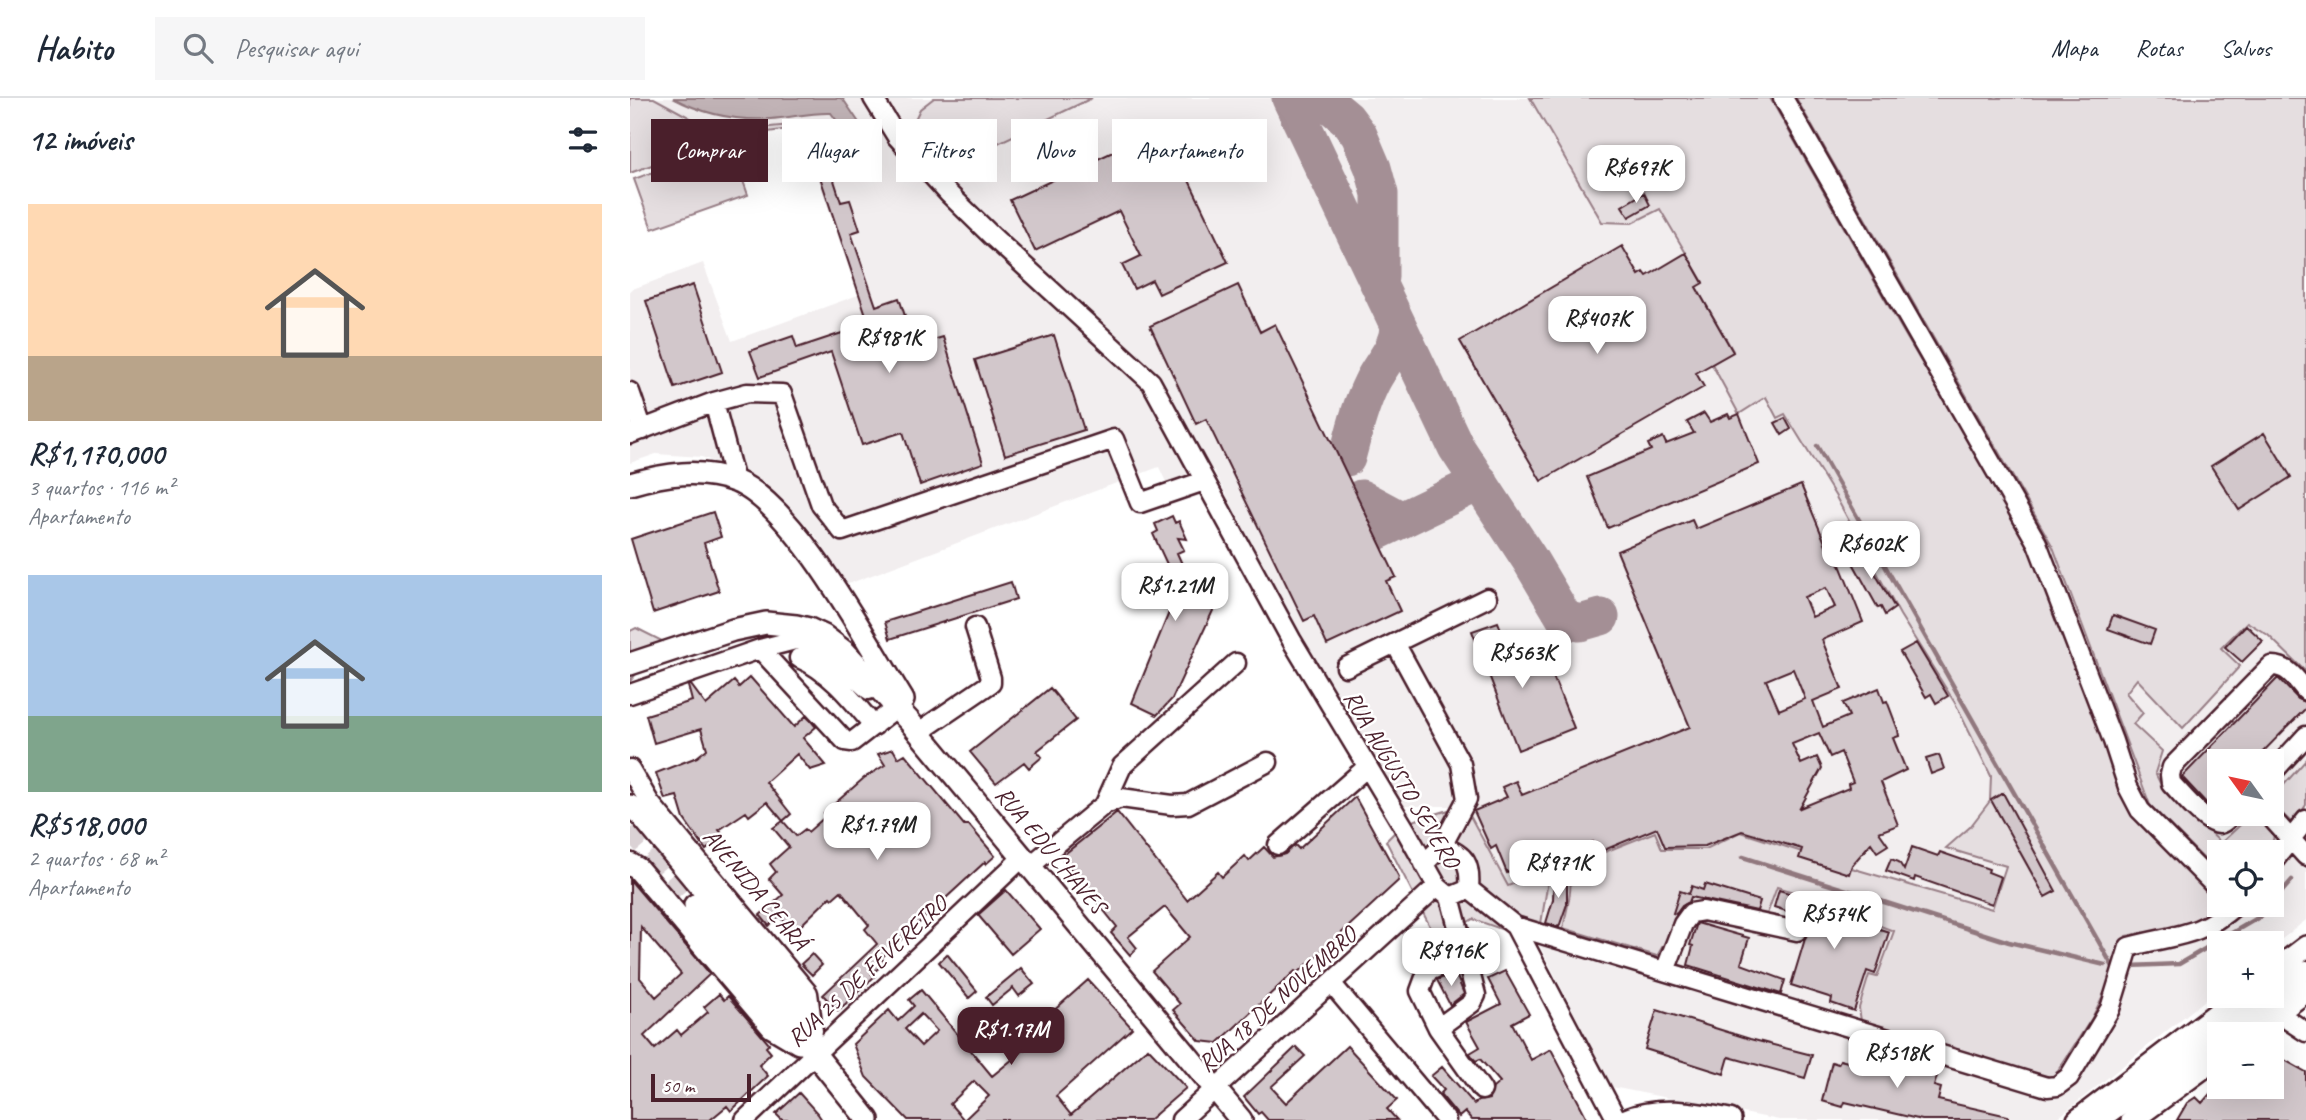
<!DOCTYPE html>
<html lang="pt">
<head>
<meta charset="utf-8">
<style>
	body { margin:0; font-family:Caveat,sans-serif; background:#f6f6f7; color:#1f2937; height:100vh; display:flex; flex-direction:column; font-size:26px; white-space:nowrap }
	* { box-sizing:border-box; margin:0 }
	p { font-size:23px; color:#747a83 }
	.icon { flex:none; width:38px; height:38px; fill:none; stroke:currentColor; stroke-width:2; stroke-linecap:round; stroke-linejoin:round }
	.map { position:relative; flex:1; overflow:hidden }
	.drawer { display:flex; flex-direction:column; background:#fff; width:630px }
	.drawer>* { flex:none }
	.banner { position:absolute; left:21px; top:21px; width:665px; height:63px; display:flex; gap:14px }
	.needle { width:46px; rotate:303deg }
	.fabs { position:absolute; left:1577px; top:651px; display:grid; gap:14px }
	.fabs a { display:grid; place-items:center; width:77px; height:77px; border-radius:0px; background:#fff; box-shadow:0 7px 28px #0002; font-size:35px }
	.scale { position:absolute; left:21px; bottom:18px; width:100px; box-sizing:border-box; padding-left:7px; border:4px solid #4a1f2b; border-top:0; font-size:19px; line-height:24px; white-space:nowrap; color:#4a1f2b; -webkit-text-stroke:5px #fff; paint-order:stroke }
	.price { position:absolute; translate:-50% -60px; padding:0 16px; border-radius:14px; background:#fff; color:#222; font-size:23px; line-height:46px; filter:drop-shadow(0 2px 4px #0008) }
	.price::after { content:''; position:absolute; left:50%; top:42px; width:21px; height:16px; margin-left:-10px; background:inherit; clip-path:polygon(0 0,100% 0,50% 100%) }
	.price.active { background:#4a1f2b; color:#fff }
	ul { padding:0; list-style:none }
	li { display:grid; align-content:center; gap:14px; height:371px; padding:0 28px }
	li span { display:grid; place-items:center; height:217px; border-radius:0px; color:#555 }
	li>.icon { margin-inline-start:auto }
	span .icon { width:126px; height:126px; fill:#fffc; stroke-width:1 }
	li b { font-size:30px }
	h2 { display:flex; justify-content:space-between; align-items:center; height:84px; padding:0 28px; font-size:30px }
	.tag { padding:0 24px; border-radius:0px; background:#fff; box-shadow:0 7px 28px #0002; font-size:24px; line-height:63px }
	.tag.active { background:#4a1f2b; color:#fff }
	header { display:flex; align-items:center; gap:42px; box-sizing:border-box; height:98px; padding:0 35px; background:#fff; border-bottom:2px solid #e0e1e3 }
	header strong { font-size:33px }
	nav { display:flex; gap:38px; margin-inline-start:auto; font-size:24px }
	.search { width:490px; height:63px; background:#f6f6f7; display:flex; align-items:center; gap:18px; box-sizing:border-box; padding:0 24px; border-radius:0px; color:#747a83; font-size:26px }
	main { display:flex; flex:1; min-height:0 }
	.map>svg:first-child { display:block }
	.built { fill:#f2eeef; fill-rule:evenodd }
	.green { fill:#e5dee0; stroke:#987e86; stroke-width:2 }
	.water { fill:#c1b3b6; stroke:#91787e; stroke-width:2 }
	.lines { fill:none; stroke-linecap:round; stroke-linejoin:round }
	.stream { stroke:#91787e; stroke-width:4.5 }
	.taxiway { stroke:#a48f95; stroke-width:37 }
	.building { fill:#d2c7cb; stroke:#4a1f2b; stroke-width:2; fill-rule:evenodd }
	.major-tunnel { stroke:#dbd2d5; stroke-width:21; stroke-dasharray:21 10; stroke-linecap:butt }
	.minor-casing { stroke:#4a1f2b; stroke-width:23 }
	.major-casing { stroke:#4a1f2b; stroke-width:26 }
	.minor { stroke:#fff; stroke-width:18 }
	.major { stroke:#fff; stroke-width:21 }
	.labels { text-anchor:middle; stroke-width:5; stroke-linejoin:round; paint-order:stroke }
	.street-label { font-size:24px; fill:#4a1f2b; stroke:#fff }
</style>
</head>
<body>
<header>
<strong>Habito</strong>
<div class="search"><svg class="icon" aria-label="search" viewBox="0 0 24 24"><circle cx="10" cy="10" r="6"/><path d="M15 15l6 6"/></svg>Pesquisar aqui</div>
<nav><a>Mapa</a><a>Rotas</a><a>Salvos</a></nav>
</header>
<main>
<section class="drawer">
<h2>12 imóveis<svg class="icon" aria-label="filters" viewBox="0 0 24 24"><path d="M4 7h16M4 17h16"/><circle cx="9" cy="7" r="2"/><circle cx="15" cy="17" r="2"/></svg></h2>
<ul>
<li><span style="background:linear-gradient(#ffd9b3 70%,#b9a48a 0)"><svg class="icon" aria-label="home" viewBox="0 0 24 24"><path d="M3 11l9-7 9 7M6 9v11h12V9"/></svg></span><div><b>R$1,170,000</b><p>3 quartos · 116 m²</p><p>Apartamento</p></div></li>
<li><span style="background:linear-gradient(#a9c7e8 65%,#7fa58c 0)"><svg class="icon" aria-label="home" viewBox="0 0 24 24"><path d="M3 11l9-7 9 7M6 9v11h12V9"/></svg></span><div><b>R$518,000</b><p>2 quartos · 68 m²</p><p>Apartamento</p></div></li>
</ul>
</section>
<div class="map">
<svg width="1676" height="1022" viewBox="0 0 1676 1022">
	<rect width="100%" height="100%" fill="#fff"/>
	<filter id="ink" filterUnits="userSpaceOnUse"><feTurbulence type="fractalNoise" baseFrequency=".0143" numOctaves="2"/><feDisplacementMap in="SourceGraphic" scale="14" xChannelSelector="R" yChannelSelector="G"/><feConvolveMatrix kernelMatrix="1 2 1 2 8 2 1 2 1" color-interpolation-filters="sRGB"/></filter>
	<g filter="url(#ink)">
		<path class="built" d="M0,0H1676V822L1642,849V845H1589V891L1425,1022H1149L982,989L908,844L919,771L878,788L838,714L832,708H770L680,558L583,371L536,384L529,369L218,486L184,436L153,401L131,384L72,359L26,356L0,365V192L73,165L102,243L228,197L171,29L93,41L0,75ZM1589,663H1642V716H1589ZM1589,754H1642V807H1589Z"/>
		<path class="green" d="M0,0H24L64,22L93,29L118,31L171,26V29L93,41L0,75Z
			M304,0H462L345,56L347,61L320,74L287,47L280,32L290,11Z
			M900,0H1140L1273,233L1398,446L1503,715L1589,802C1584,826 1518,834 1496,838L1482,879L1462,920L1421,983L1232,929L1229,910L1239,877L1247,879L1264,833L1213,814V808L1147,789L1136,819L1115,817L1047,824L1027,858L933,830C937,809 951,770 926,759L960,748L965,758L1025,734L1032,751H1076L1110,734L1228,772L1362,811L1376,768L1316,750L1340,729L1360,703L1361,678L1325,605L1270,517L1206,399L1155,316L1147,320L1136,299L1109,316L1082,266L1103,253L1066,189L1073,184L1030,111L1002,125L972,124Z
			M1166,0H1676V574L1638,537L1617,524L1591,550L1610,568L1553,630L1507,581L1496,595L1513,615L1503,626L1532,653L1525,675L1532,689L1591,745L1622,716H1630C1642,732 1650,735 1637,754H1589V776L1520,707L1423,449Z
			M100,46L118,97L22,131L4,81Z
			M6,530L34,544L0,583V533Z
			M1676,662V707L1663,726L1642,706V700Z
			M832,708L838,714L878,788L920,771L908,844L843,821L807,842L756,743L773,726Z"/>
		<path class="water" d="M43,0H210L213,1L247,51L232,57L201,15C181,14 160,20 140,21C106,23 73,16 43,0Z"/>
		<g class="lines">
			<path class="stream" d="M1187,348L1483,869
				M1113,759L1379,844L1475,867
				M1642,805L1662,782
				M1500,868L1549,866L1631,818L1640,807"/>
			<path class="taxiway" d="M660,0L826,349L900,462L935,521L950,525L971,519
				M692,0L717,21L729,37L743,70L750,96V179
				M717,360C724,335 729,310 741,286C750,266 768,251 768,228
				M731,400L772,422
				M740,437L850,384"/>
		</g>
		<path class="building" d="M534,30L598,164L529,196L522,182L504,191L492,167L511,158L489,113L405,153L380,102Z
			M338,43L347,61L320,74L311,56Z
			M202,76L211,104L220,102L230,132L221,135L246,208L269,200L275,218L252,226L261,255L313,239L353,365L290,387L273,334L232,347L201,254L130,279L120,253L163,238L167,250L239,226L190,79Z
			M1014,95L1020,107L999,119L992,108Z
			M992,148L1009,177L1014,174L1017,178L1056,155L1073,185L1066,189L1103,254L1066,275L1074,289L911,383L830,243Z
			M63,187L92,274L45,290L16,203Z
			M608,187L630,234L645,226L766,479L756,483L770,513L697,547L684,518L674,523L576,321L566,326L520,228Z
			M424,237L454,332L375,357L345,262Z
			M1074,315L1080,324L1098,316L1100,320L1109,316L1129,366L978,430L957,379L1021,352L1018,346L1033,339L1036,346L1064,335L1057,324Z
			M1155,320L1161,331L1152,337L1145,325Z
			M1634,335L1661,379L1609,412L1581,368Z
			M1171,387L1201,459L1206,457L1233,524L1192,542L1212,591L1183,603L1193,629L1219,618L1213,605L1249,590L1254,604L1257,603L1268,632L1269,638L1263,640L1276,672L1251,684L1268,727L1249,734L1258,747L1247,754L1241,745L1222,767L1219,776L1169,760L1172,751L1112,733L1075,748L1035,749L1027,730L967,755L963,744L931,757V761L883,781L880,774L877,775L866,748L861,751L844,713L877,699L872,689L886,683L892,697L1060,629L987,453L1062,422L1066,431ZM1196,490L1205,509L1182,519L1174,499ZM1163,571L1175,601L1149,612L1136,582ZM1189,635L1200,659L1211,654L1223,684L1218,686L1219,690L1170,710L1192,670L1187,659L1171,666L1162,646Z
			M83,414L91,439L74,445L89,493L23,515L1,441Z
			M542,418L545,425L549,423L557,441L548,440L554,452L547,455L556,475L593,491L542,601L527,617L502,605L540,512L523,504L532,483L548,490L523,436L528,433L525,426Z
			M1230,449L1265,510L1255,517L1251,509L1248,510L1218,456Z
			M381,484L386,501L260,541L255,524Z
			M1483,517L1525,532L1520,546L1478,531Z
			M868,524L872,534L877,532L895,575L918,566L944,630L888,652L842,533Z
			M1616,527L1633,543L1612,564L1595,549Z
			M1286,545L1318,598L1306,605L1301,596L1296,599L1270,554Z
			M120,579L164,629L176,618L181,623L186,629L173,640L196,667L180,672L167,656L136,684L161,716L153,723L137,704L119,718L116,714L89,732L94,738L76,752L54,721L47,698L35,701L26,675L67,659L77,651L71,631L24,645L16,617L62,603L58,588L61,587L76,607L104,583L109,589Z
			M1648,580L1668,601L1676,604V610L1624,663H1589V699L1580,709L1552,679Z
			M420,590L446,622L407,653L412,659L399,670L394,664L366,685L340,654Z
			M263,651L268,660L275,656L334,727H339L365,758L356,766L355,764L251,860L255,864L242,876L245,878L208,913L193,897L247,846L235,831L239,827L211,793L202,801L200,799L164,834L149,818L139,828L130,817L153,797L139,781L146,774L140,766L159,749L143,730L153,723L166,738L175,731L178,734L196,718L194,715L234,680L255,667L248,656Z
			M1309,657L1314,671L1301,676L1296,661Z
			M1373,695L1426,793L1415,799L1361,702Z
			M725,699L769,779L768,783L668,875L665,873L588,945L570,943L543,912L550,906L522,873L560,839L535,809L498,839L507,850L500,857L481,835L487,829L431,759L487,714L557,802L588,774L592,779L615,758L619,763L634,749L643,759L655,756L665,747L669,751Z
			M1282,749L1308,758L1310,754L1359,771L1358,774L1371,779L1362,806L1285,779L1284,783L1256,773L1261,761L1269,764L1274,772Z
			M924,775L937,776V806L929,829L916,825L923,802Z
			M0,782L80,876L14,938L25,951L47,932L51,937L78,914L74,909L89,896L94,902L98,898L139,946L136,949L141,955L129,967L138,978L101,1013L97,1008L80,1022H0ZM11,829L51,876L26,899L10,880Z
			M1075,786L1130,803L1127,813L1061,799L1059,804L1052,808L1046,816L1043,815L1050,793L1059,796L1062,788L1073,792Z
			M376,792L410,831L381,856L348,817Z
			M1149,792L1211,811L1209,818L1259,834L1245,876L1237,873L1224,913L1201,905L1202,900L1161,887L1181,821L1144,809Z
			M1067,825L1119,840L1111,866L1155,882L1151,896L1058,867L1063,848L1060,847Z
			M182,856L192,867L182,877L171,866Z
			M317,856L347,893L339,900L309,864Z
			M391,870L404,886L389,898L383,890L362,907L356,899Z
			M875,873L899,916L882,925L901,962L921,951L958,1022H842L835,1014L829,1019L810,996L814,992L801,978L812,969L844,1006L848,1003L859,1001L863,990L870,984L850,961L846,963L843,960L840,955L850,949L836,924L871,906L858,881Z
			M825,874L834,896L820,907L807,882Z
			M458,882L502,930L426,998L441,1017L518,950L556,990L519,1022H278L236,979L223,946L259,912L268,923L284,908L279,902L291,892L362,978L400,947L393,940ZM291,916L307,933L291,948L275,931ZM344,983L359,998L334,1022L320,1006Z
			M1027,912L1120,941L1182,957L1175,980L1099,959L1094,976L1015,951Z
			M717,948L767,1002L757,1011L767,1022H638L631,1014L628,1016L614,999L666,949L675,958L641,989L656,1005Z
			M1642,955L1676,974V1022H1547L1557,1005L1566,999L1572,1005L1586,989H1642Z
			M1240,956L1275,966L1277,959L1310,968L1304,988L1311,990L1308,1002L1378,1018V1022H1292L1215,1004L1213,1009L1192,1003L1202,964L1208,966L1210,962L1237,969Z
			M169,995L188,1016L192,1022H152L146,1016Z"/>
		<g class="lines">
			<path class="major-tunnel" d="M0,731L65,807"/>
			<defs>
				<path id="minor" d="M243,0L267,39L318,95L364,140L521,284L662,543L775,731L807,788L820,799L839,791L885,828L987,1022
					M1153,0L1407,445L1483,643L1498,689L1510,712L1589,792
					M0,294L13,332
					M84,304L105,383
					M0,336L84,304L117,295L152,296L191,407L212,433L484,341L510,405L574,383
					M765,545L831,666L837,701L812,748
					M130,551L215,643L222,644L262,613
					M169,560C201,574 222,602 244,628
					M716,569L857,500
					M0,596L130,551L169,541L207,563L239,592
					M289,634L361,585V580L345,529
					M0,671L20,705L178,895L183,933
					M1642,675L1676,638
					M475,706L492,668L606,565
					M1602,716C1598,720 1595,725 1589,726C1575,726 1551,695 1541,685L1540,677L1542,669L1641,568C1658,567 1666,581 1676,593
					M1638,716L1676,758
					M648,747L737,669
					M1642,765L1676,722
					M794,766L812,748C836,757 841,766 839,791
					M400,768L475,706L491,700L542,707L558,706L638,664
					M820,799L846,897L842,905L808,930L852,992
					M885,828L1417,989L1427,988L1439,979L1480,911L1499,849C1544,836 1567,841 1606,807
					M1035,873L1053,826L1061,815L1073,813L1167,833
					M701,885L816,1022
					M1622,898L1676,934
					M808,930L790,893L797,874L835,857
					M1589,936L1676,872
					M115,1022L393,759
					M551,1022L807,788
					M1470,1022L1589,936"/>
				<path id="major" d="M0,386C35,376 69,370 105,383C165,407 238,546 273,602
					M0,566L103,532L136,525L166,528L179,531L194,538L215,554L280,624L611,1022
					M0,708L11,717L167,905L186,956
					M0,766L8,771L142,929L169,945
					M65,807L238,1022
					M1642,875L1676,849
					M1619,936L1676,893
					M996,1022C1029,1008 1066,1016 1100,1022
					M1448,1022L1610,898
					M1502,1022L1589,958"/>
			</defs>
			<use href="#minor" class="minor-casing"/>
			<use href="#major" class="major-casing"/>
			<use href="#minor" class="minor"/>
			<use href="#major" class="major"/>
		</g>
	</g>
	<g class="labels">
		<g class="street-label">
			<text transform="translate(772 681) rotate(59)" y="8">RUA AUGUSTO SEVERO</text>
			<text transform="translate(421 752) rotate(50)" y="8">RUA EDU CHAVES</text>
			<text transform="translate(126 791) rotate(50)" y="8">AVENIDA CEARÁ</text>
			<text transform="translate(237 873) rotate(-43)" y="8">RUA 25 DE FEVEREIRO</text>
			<text transform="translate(647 901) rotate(-42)" y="8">RUA 18 DE NOVEMBRO</text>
		</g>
	</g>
</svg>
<div class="fabs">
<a><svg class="needle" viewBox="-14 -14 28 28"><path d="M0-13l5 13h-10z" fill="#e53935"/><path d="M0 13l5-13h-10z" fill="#747a83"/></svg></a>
<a><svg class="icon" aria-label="locate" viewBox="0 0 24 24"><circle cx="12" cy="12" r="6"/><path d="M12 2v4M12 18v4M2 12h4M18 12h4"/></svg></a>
<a>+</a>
<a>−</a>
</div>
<div class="scale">50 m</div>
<b class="price" style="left:1006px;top:107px">R$697K</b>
<b class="price" style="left:967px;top:258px">R$407K</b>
<b class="price" style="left:259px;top:277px">R$981K</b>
<b class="price" style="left:1241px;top:483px">R$602K</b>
<b class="price" style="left:545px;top:525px">R$1.21M</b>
<b class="price" style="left:892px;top:592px">R$563K</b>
<b class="price" style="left:247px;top:764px">R$1.79M</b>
<b class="price" style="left:928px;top:802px">R$971K</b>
<b class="price" style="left:1204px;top:853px">R$574K</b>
<b class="price" style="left:821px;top:890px">R$916K</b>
<b class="price active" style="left:381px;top:969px">R$1.17M</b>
<b class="price" style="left:1267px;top:992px">R$518K</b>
<div class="banner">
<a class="tag active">Comprar</a>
<a class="tag">Alugar</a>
<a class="tag">Filtros</a>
<a class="tag">Novo</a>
<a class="tag">Apartamento</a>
</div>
</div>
</main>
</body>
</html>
